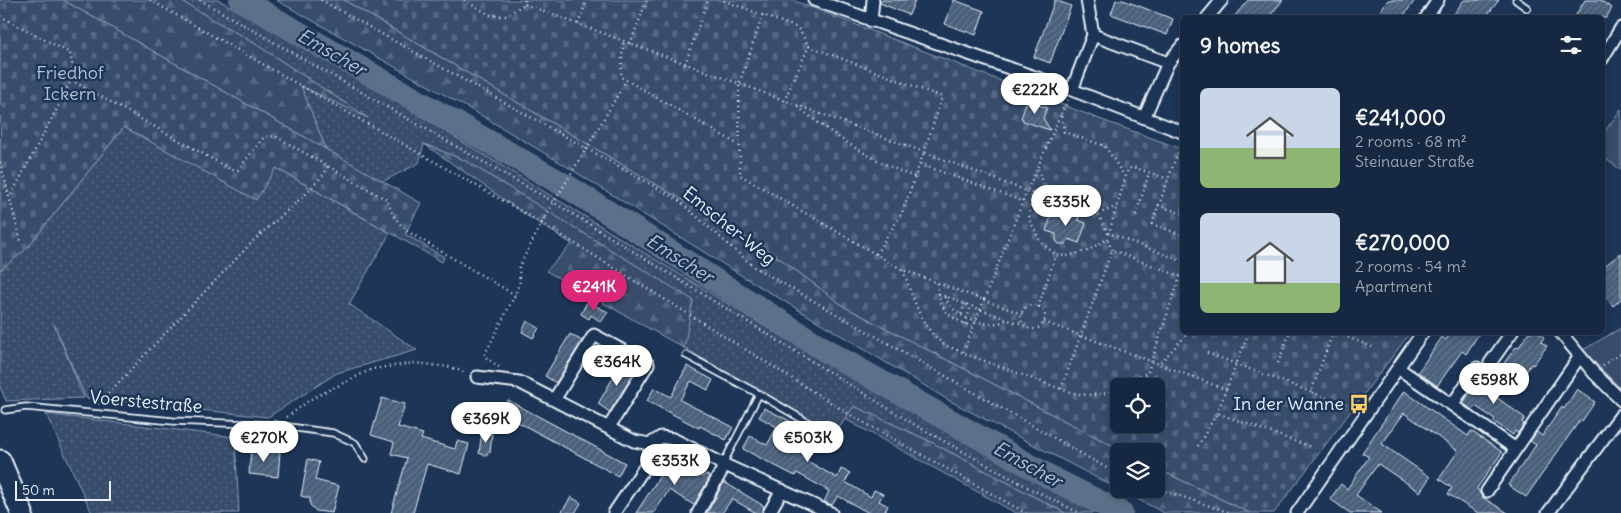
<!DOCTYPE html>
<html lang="en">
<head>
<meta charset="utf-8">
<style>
	body { margin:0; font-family:Delius,sans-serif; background:#1f3048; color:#f1f3f6; height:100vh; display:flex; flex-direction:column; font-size:19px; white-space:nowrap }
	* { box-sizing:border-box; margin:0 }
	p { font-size:16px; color:#9ea6b1 }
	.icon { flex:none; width:28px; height:28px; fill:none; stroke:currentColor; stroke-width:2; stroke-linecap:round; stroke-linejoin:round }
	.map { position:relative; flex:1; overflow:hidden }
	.details { position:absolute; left:1180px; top:15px; width:425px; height:320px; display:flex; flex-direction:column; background:#162841; border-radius:8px; box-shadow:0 2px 8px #0003,0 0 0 1px #35445a }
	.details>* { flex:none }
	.controls { position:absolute; left:1110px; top:378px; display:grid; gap:10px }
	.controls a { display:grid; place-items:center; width:55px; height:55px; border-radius:8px; background:#162841; box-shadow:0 2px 8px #0003,0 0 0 1px #35445a; font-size:25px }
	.scale { position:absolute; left:15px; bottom:12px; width:96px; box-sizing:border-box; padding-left:5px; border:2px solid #e8f1f8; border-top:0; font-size:14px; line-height:18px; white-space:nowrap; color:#e8f1f8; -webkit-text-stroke:4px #1d3557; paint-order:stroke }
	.price { position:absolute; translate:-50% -42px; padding:0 11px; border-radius:18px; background:#fff; color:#222; font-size:16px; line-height:32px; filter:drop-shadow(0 1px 2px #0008) }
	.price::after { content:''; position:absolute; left:50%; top:30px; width:15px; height:11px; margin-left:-8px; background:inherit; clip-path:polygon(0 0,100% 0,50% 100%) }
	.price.current { background:#db2777; color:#fff }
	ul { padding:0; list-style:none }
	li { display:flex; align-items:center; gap:15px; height:125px; padding:0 20px }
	li span { display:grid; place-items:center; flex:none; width:140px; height:100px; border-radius:8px; color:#555 }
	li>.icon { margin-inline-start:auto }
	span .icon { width:60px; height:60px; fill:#fffc; stroke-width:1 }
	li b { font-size:21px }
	h2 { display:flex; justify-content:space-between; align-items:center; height:60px; padding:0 20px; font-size:21px }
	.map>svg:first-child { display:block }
	.grass { fill:url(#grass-dots); stroke:#909fb2 }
	.forest { fill:url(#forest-firs); stroke:#909fb2 }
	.cemetery { fill:url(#cemetery-stones); stroke:#909fb2; fill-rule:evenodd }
	.green { fill:#374d6c; stroke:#909fb2 }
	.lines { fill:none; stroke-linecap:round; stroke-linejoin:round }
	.river { stroke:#5d7089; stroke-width:24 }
	.building { fill:url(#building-hatch); stroke:#e8f1f8 }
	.service-casing { stroke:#e8f1f8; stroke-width:9 }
	.minor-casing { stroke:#e8f1f8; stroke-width:15 }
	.motorway-casing { stroke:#e8f1f8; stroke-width:25 }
	.path { stroke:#e8f1f8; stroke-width:2.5; stroke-dasharray:1 4; stroke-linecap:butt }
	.service { stroke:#1d3557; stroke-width:5.5 }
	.minor { stroke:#1d3557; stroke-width:11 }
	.motorway { stroke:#1d3557; stroke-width:21 }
	.path-bridge { stroke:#e8f1f8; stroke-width:2.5; stroke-dasharray:1 4; stroke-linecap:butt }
	.labels { text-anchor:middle; stroke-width:5; stroke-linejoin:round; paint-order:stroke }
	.park-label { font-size:18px; fill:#b3c0ce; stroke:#1d3557 }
	.street-label { font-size:18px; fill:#e8f1f8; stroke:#1d3557 }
	.poi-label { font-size:18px; fill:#e8f1f8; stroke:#1d3557; text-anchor:end }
	.water-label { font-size:19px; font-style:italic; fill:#b7c4d1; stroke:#1d3557 }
</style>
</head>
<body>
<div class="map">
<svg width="1621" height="513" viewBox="0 0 1621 513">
	<defs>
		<pattern id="grass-dots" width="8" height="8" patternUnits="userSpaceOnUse" patternTransform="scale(1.25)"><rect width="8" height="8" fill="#374d6c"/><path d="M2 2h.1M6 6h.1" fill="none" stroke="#546782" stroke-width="1.8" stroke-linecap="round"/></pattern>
		<pattern id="forest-firs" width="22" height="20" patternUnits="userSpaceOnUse" patternTransform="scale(1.25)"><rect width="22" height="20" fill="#374d6c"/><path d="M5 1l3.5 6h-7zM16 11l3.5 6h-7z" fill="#546782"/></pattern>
		<pattern id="cemetery-stones" width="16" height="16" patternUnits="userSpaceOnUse" patternTransform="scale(1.25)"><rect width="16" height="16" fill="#374d6c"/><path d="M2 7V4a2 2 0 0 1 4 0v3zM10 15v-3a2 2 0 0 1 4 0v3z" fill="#546782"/></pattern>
		<pattern id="building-hatch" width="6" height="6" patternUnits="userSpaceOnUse" patternTransform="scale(1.25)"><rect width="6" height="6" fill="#495e7a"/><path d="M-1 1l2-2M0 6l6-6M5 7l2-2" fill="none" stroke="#63768e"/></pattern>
	</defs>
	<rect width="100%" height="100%" fill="#1d3557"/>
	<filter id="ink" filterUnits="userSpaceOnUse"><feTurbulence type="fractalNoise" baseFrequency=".02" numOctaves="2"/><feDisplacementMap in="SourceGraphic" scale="10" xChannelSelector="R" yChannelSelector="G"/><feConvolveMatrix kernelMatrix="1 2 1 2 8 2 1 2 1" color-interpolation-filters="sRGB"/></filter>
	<g filter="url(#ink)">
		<path class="grass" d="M179,0H219L373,87L766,327L923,419L1104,513H1065L927,440L854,406L835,434L684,348L692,300L464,160L424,144L419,163L382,182L326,149L300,86L363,115L254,43Z
			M124,127L255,199L276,168L390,233L349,304L417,350L337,373L268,417L86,398L54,324L84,398L6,401L0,387V268L1,269L27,248Z
			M46,414L235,437L239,513H92Z"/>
		<path class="forest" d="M63,0H179L254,43L368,118L301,86L326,149Z
			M276,0H344L774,254L845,307L1123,451H1119V489H1156V468L1250,513H1164L950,401L744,277L566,166L484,117Z
			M424,144L464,160L693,300L684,348L546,271L572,244L529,217Z
			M854,406L927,440L1065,513H1016L845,419Z"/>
		<path class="cemetery" d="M0,0H63L421,203L405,234L444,257L442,262L276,168L256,200L124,127L27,248L1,270Z
			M344,0H792L1102,120L1182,149V332L1410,333L1274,513H1250L1156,468V451H1123L845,307L774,254ZM1119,386H1156V424H1119Z"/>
		<path class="green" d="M1621,109V170L1603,157V134Z
			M1621,328V389L1583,350Z"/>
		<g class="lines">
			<path class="river" d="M241,0L571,189L833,355L1055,480L1121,513"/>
		</g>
		<path class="building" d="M880,0H915L909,15L880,3Z
			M954,0L984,11L976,35L945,24Z
			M1055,0L1071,6L1050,63L1034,57Z
			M1116,0H1123L1173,19L1167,35L1111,14Z
			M1248,0H1283L1268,18H1233Z
			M1388,0H1415L1402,18H1375Z
			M1464,0H1499L1485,18H1451Z
			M1585,0H1600L1612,8L1606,18H1574Z
			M1027,101L1047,108L1043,118L1050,130L1023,121V119L1021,118Z
			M1063,210L1079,216L1078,220L1086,223L1079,243L1069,239L1065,244H1059L1056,241V234L1046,231L1053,211L1061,214Z
			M1621,253V299L1613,306L1602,293V268Z
			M587,302L608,312L601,322L591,315L589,319L581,314Z
			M527,321L539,328L533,338L522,332Z
			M1451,332H1480L1466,354L1462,351L1437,386L1418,372L1442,337L1446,340Z
			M1529,332H1537L1544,337L1541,342L1547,346L1533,365L1531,364L1518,383L1499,370L1515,348L1519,347Z
			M570,334L582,341L556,383L545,376Z
			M622,362L636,370L610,412L598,404Z
			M687,366L713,380L708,390L691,381L680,400L733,427L726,440L700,426L699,428L647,401L654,388L671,397Z
			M1486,369L1496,375L1488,388L1498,395L1496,397L1525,418L1522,422L1524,424L1518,433L1515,431L1513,435L1493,421L1495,419L1475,406L1472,410L1463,403Z
			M1577,389L1595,402L1582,421L1580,420L1526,497L1508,485L1536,445L1530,441L1537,432L1542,436L1562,407L1564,409Z
			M1404,391L1468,436L1471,431L1502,452L1477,488L1482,497L1508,513H1478L1448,494L1452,488L1439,479L1458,451L1404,413L1382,444L1430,477L1420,492L1378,464L1356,495L1382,513H1350L1330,499L1341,484L1347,489L1369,457L1362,453Z
			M382,398L405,404L398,427L423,434L421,439L455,449L457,441L469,444L461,474L427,464L413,513H391L407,458L391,454L394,442L371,435Z
			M508,400L625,463L618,476L503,414V410Z
			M764,408L808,430L807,432L814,435L803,454L806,455L804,459L837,478L841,469L850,473L845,482L871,497L874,490L883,494L879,501L888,506L884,513H869L838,496L832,505L824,502L829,491L797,473L795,476L743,449L750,436L767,445L777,427L759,417Z
			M482,432L492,434L490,453L488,452L487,456L479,453Z
			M251,449L280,452L278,477L249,474Z
			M672,457L703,477L705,474L710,477L694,505L669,490L654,513H636Z
			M308,459L319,462L315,480L339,486L332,513L316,511L310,505V498L301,496Z
			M724,482L764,506L762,513H756L732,499L722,513H707Z
			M571,497L581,503L575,513H561Z"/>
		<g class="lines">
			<defs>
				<path id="service" d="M1516,0L1527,8
					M686,355L759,394L723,464
					M759,394L819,429
					M5,410L26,407L173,421L275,425L333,433L355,443L365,459"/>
				<path id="minor" d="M814,0L1072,90L1182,132
					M1207,18L1222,0
					M1426,18L1438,0
					M871,21L873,0
					M1093,35L1168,63
					M1602,59L1621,28
					M1072,90L1093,35L1087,0
					M1144,118L1168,63L1182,46
					M1560,332L1594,373L1621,400
					M1490,363L1512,332
					M1398,368L1516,449
					M477,377L519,382L634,441L650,444L661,437L673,439L725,465L831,513
					M554,400L594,335L648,364L609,427
					M1452,405L1477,368
					M1487,491L1580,356
					M614,513L649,461L650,444
					M698,513L725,465
					M769,513L782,490
					M1297,513L1423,332
					M1548,513L1621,415"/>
				<path id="motorway" d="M0,461L22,513"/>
			</defs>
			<use href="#service" class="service-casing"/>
			<use href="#minor" class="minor-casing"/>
			<use href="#motorway" class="motorway-casing"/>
			<path class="path" d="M150,0L542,223L854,417L1026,513
				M200,0L550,200L915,425L1031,489L1080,513
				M321,0L677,199L754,267L1119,475
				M464,0L490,15L506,16L524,4
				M525,0L524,4L924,152L942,97L809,46L798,28L722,0
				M763,15L739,84L740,175L903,270L984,300L1027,191L1032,193L1029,219L1040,241L1056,255L1067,256L1087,251L1107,239L1112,250
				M0,16L70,53L73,68L71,80L59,105L10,197
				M578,24L587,0
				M623,43L621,77L739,145
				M630,44L647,0
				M685,64L708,0
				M71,80L232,170H238L264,137L275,136L387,200L393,215L405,230L515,295
				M784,101L809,46
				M798,107C834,136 872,161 915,177
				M1061,114L1068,100
				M586,149L626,81
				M1182,153L1178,152L1152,224L1182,235
				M0,162L21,242
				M920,164L1022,201
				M1038,169L1043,186L1055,201
				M1032,193L1098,214L1108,233L1182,261
				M1158,205L1182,214
				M1098,214L1117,206
				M1136,215L1149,173
				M1107,239L1128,169L1133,167L1168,179
				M876,254L902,213L924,152L1027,191L1061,114L1064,132L1105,146L1125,177
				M903,270C913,297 921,329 945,345C951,348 958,350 963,353
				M937,283C941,312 946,316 973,327
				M939,294L1014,322L1022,323
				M945,297C954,318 987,330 1007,320
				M1021 317a12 12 0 1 1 24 0a12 12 0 1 1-24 0Z
				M1038,307L1056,255
				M961,314L965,304
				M1022,314L984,300L963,353L1061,389
				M1044,322L1159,364
				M965,324L971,306
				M1189,332L1159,364L1227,390
				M1333,332L1311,392L1338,402
				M1334,332L1375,348
				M1207,353L1311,392
				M1278,363L1290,332
				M1603,366L1610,360L1621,354
				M499,367L484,356L515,295L520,281L519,267L545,217
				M1122,386L1146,373
				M1143,386L1180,276
				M1119,388C1101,398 1079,396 1061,389L1112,250L1182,277
				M98,404L255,239L305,195L324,174L328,166
				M1217,413L1249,332
				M287,417L311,399L372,369L415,363L450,367L466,373
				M1198,446L1217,413L1311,447
				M1156,488L1231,513"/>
			<use href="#service" class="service"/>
			<use href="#minor" class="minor"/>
			<use href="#motorway" class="motorway"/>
			<path class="path-bridge" d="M545,217L586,149"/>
		</g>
	</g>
	<defs>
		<symbol id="bus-bare" viewBox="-9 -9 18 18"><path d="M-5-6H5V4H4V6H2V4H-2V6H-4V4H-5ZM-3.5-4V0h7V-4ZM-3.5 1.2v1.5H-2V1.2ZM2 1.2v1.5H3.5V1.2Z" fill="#ffd166" stroke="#1d3557" stroke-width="2.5" paint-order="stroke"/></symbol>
	</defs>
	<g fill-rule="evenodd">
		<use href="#bus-bare" x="1345" y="390" width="28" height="28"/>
	</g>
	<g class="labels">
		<g class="park-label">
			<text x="70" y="79">Friedhof<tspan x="70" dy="21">Ickern</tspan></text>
		</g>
		<g class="street-label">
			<text transform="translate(729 226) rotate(39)" y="6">Emscher-Weg</text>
			<text transform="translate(146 402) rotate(5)" y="6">Voerstestraße</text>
		</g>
		<g class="poi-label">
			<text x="1344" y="410">In der Wanne</text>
		</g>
		<g class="water-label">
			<text transform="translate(332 52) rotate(30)" y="7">Emscher</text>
			<text transform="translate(680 258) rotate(32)" y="7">Emscher</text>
			<text transform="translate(1028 464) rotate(29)" y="7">Emscher</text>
		</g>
	</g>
</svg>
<div class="controls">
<a><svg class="icon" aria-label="locate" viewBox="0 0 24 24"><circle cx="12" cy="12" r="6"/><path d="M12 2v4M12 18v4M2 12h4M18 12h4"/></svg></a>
<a><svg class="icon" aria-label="layers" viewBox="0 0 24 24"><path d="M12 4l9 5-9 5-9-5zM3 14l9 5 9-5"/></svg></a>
</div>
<div class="scale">50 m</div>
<b class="price" style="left:1035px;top:115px">€222K</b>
<b class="price" style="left:1066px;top:227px">€335K</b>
<b class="price current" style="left:594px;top:312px">€241K</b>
<b class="price" style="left:617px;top:387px">€364K</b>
<b class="price" style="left:1494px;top:405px">€598K</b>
<b class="price" style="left:486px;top:444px">€369K</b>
<b class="price" style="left:264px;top:463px">€270K</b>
<b class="price" style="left:808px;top:463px">€503K</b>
<b class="price" style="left:675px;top:486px">€353K</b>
<section class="details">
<h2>9 homes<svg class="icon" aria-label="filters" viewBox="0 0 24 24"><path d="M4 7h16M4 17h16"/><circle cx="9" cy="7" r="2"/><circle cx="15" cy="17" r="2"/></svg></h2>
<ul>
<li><span style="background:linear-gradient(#c9d6e8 60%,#8fb573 0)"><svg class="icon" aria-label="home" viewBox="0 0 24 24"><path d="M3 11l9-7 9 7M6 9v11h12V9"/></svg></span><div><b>€241,000</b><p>2 rooms · 68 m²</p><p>Steinauer Straße</p></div></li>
<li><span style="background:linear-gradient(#c9d6e8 70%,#8fb573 0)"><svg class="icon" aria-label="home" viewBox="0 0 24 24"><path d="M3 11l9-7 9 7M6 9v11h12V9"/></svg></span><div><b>€270,000</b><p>2 rooms · 54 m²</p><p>Apartment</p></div></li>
</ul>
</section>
</div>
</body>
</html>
